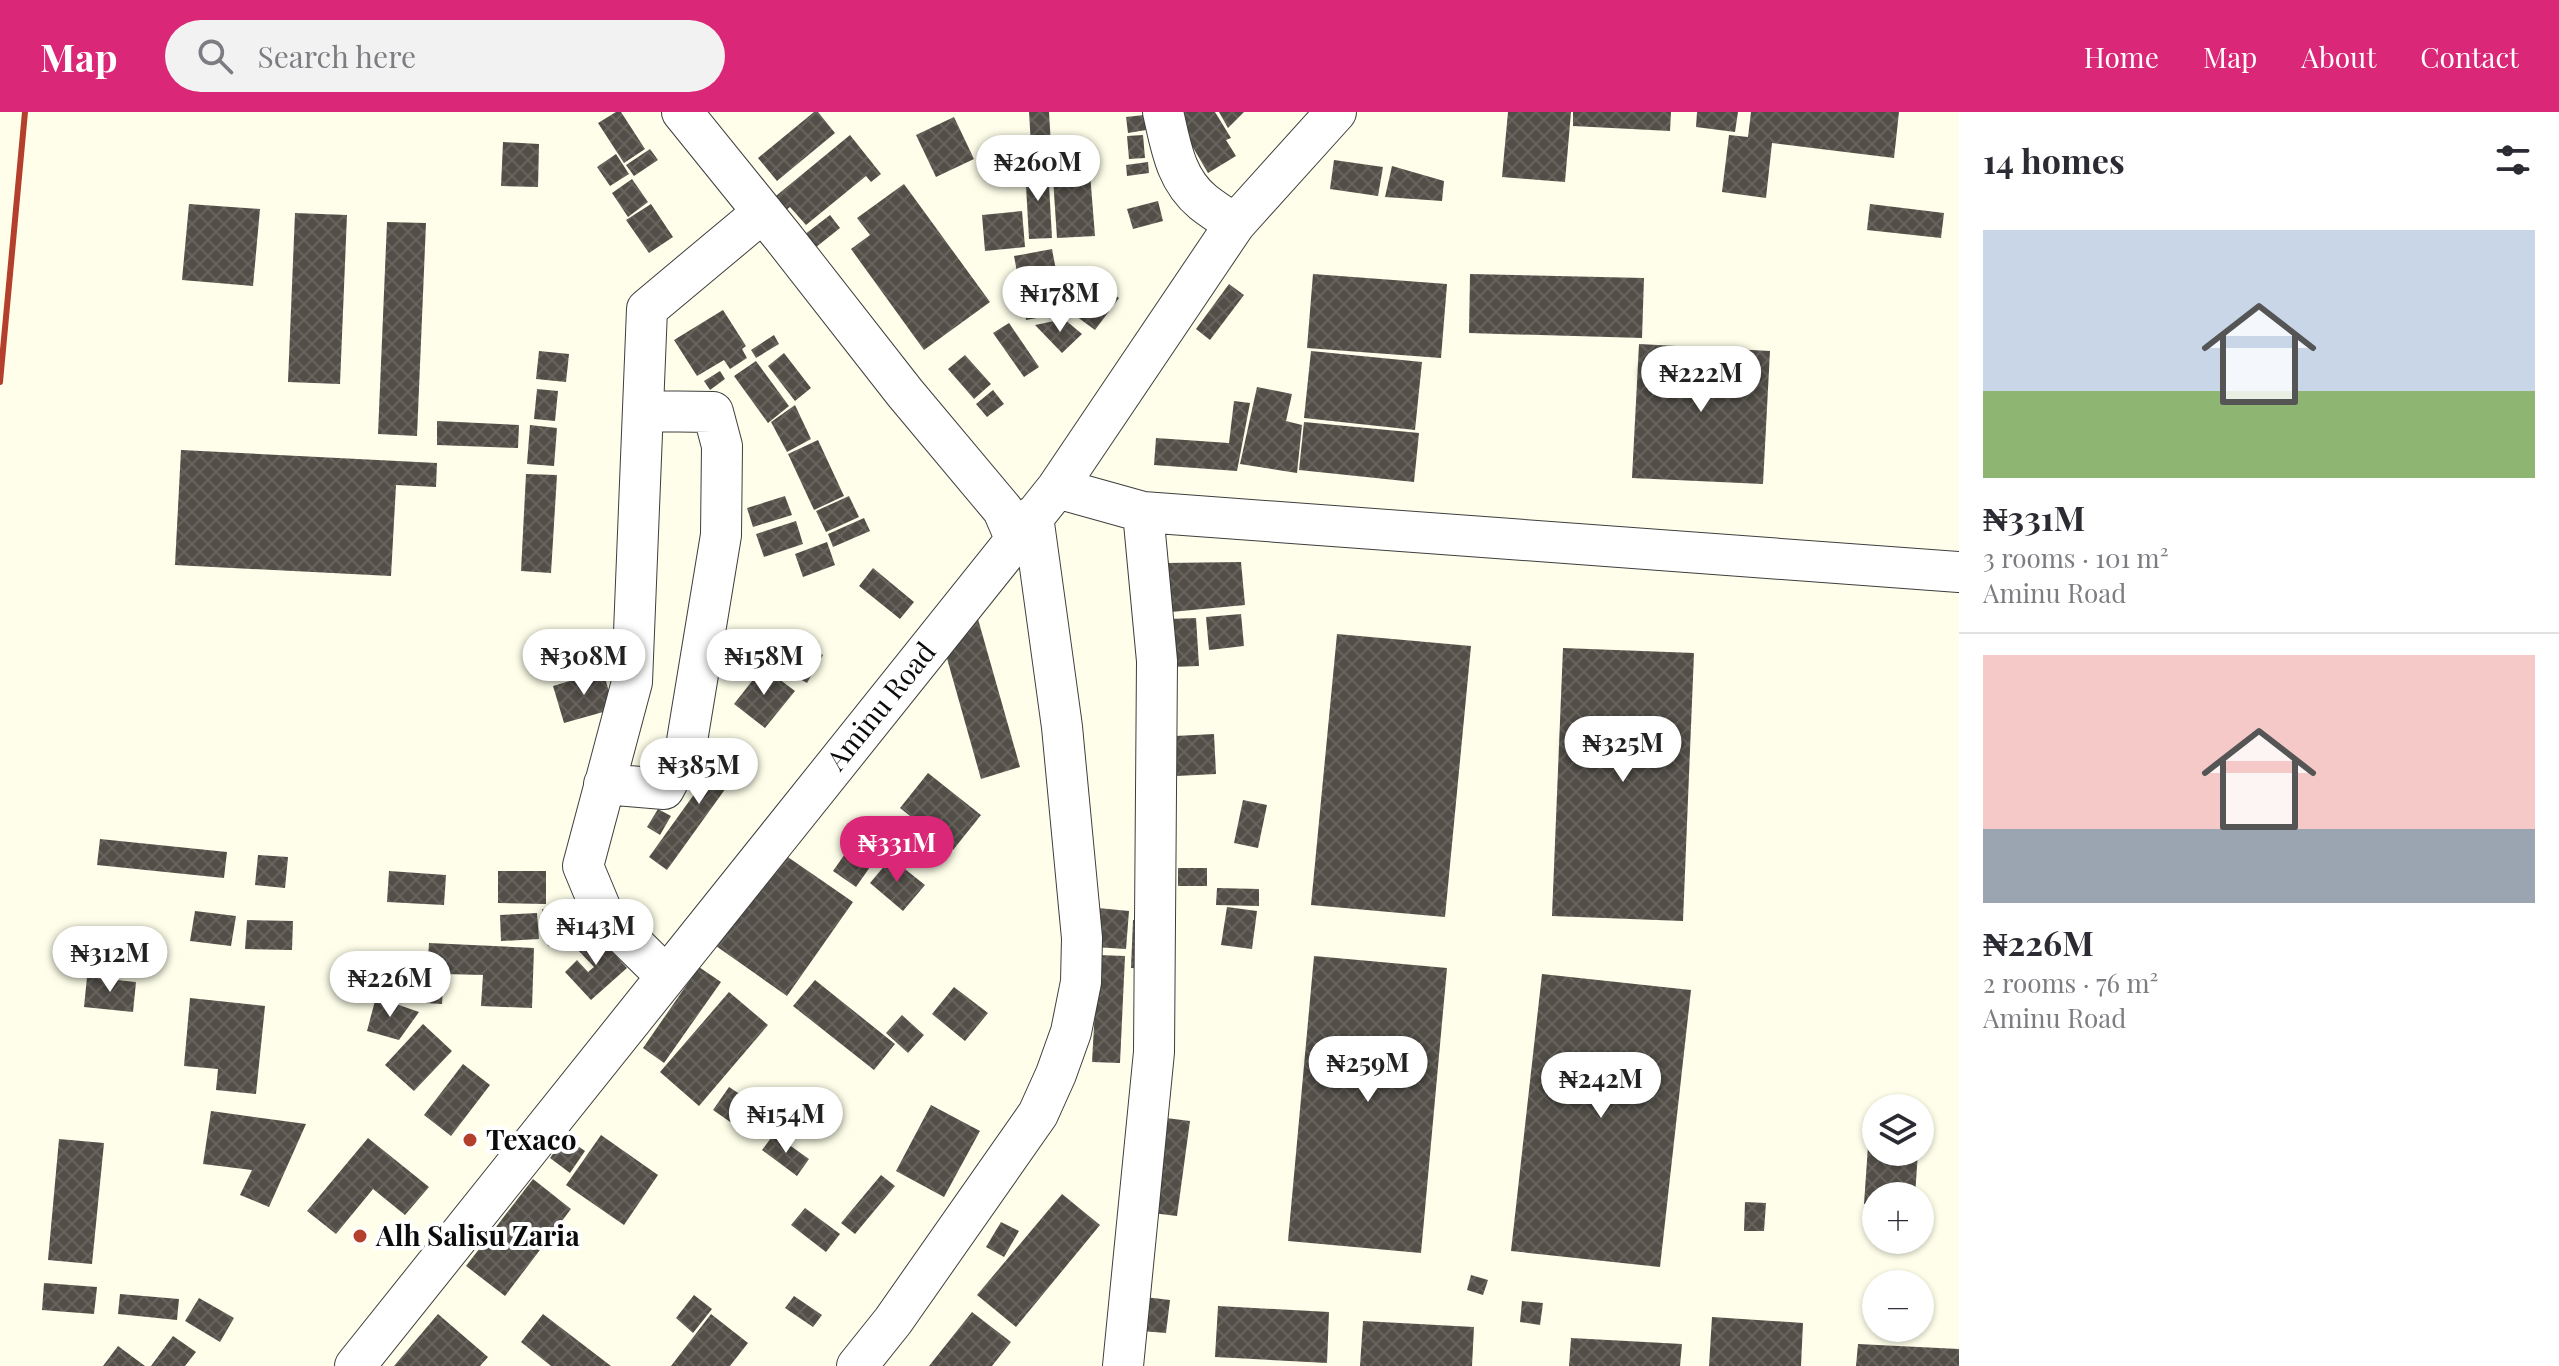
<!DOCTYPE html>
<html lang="en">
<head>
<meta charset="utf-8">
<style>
	body { margin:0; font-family:"Playfair Display",serif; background:#f2f2f3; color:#2b2b33; height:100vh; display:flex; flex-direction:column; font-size:30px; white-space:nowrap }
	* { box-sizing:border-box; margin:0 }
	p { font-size:26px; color:#7c7c81 }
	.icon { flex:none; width:44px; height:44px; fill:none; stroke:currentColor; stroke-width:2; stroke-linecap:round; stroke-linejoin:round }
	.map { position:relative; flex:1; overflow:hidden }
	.details { display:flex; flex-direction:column; background:#fff; width:600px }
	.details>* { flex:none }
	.fabs { position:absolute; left:1862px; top:982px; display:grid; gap:16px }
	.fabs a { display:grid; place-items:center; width:72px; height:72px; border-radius:50%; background:#fff; box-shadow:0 2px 6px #0004; font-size:40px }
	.price { position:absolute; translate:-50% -68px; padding:0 18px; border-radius:28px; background:#fff; color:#222; font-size:26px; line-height:52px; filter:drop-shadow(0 2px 4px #0008) }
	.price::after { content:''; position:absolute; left:50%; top:48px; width:24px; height:18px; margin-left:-12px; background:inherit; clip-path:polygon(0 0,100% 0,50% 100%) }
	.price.on { background:#db2777; color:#fff }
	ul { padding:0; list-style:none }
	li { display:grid; align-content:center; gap:16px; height:424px; padding:0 24px }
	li+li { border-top:2px solid #e1e1e2 }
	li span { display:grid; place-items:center; height:248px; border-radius:0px; color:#555 }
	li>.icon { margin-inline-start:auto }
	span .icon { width:144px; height:144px; fill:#fffc; stroke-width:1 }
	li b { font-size:34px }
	h2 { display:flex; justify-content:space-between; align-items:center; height:96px; padding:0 24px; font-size:34px }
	header { display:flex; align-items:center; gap:48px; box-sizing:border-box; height:112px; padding:0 40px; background:#db2777; color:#fff }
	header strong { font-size:38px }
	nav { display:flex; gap:44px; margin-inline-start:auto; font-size:28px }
	.search { width:560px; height:72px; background:#f2f2f3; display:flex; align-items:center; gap:20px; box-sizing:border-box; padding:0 28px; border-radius:44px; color:#7c7c81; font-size:30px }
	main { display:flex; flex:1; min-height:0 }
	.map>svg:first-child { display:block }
	.building { fill:url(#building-cross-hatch) }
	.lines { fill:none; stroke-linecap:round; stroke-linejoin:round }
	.minor-casing { stroke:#3e3e3e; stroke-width:42 }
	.minor { stroke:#fff; stroke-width:40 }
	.rail { stroke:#b33f2c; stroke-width:6 }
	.poi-dot { fill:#b33f2c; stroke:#fff; stroke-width:3 }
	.labels { text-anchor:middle; stroke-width:8; stroke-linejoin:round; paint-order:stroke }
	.street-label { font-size:28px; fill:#0b0b0b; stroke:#fff }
	.poi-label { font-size:28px; font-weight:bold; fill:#0b0b0b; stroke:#fff; text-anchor:start }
</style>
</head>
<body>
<header>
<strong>Map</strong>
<div class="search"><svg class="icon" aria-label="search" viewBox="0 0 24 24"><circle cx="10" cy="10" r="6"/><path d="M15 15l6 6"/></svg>Search here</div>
<nav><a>Home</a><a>Map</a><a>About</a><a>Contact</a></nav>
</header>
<main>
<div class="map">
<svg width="1959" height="1254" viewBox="0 0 1959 1254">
	<defs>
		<pattern id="building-cross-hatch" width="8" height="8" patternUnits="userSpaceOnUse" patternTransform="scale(2)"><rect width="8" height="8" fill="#534f48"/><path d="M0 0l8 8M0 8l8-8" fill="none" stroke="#67645e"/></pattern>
	</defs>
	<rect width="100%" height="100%" fill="#fefeea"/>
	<path class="building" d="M616,0H621L645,37L624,51L598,11Z
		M814,0H818L835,21L777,69L758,46Z
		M1029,0H1049L1052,49L1032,50Z
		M1172,0H1215L1231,26L1226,28L1236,44L1208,61Z
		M1219,0H1244L1228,16Z
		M1508,0H1571L1565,70L1502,65Z
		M1573,0H1671L1670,19L1573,14Z
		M1697,0H1738L1735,20L1696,15Z
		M1751,0H1899L1894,46L1772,31L1766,86L1722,80L1729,23L1748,25Z
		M1144,3L1146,18L1128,21L1126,5Z
		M954,5L974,47L936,65L916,23Z
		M850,23L881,62L871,70L866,64L806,113L790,95L781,102L771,88Z
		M1143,23L1145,46L1129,47L1127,24Z
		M503,30L539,32L538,75L501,74Z
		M650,37L658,48L634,64L626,53Z
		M616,42L629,62L610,74L597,55Z
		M1334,48L1383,55L1378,84L1330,77Z
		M1089,49L1095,124L1057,126L1052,52Z
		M1148,50L1149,61L1127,64L1126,53Z
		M1392,54L1444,69L1442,89L1385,85Z
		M1048,55L1052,126L1029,127L1025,56Z
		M632,67L648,90L628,105L612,81Z
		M904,72L990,190L924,238L851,137L870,123L857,106Z
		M1158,89L1163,109L1133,117L1127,97Z
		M189,92L260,97L253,174L182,168Z
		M651,92L673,125L649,141L626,108Z
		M1870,92L1944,101L1941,126L1867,118Z
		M1022,99L1025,135L985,139L982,103Z
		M295,101L347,103L340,272L288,270Z
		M830,103L840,116L815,136L804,123Z
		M387,110L426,111L417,324L378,322Z
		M1052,137L1064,201L1026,208L1014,144Z
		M1313,162L1447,172L1441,246L1307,236Z
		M1470,162L1644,166L1642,226L1469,221Z
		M1229,172L1244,183L1210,228L1196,217Z
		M1100,173L1119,186L1095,218L1076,204Z
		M723,198L746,234L742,237L747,246L730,257L724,248L697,264L674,228Z
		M1064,207L1082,222L1062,241L1035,213Z
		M1009,211L1039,255L1024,265L993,221Z
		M774,223L779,232L756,246L751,238Z
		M1639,232L1770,239L1763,372L1632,366Z
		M539,239L569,242L566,270L536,267Z
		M1311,239L1422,250L1415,318L1304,306Z
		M784,241L811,276L795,289L768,254Z
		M965,243L991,272L974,287L948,257Z
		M756,249L789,294L768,311L734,264Z
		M720,259L725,267L710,278L704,269Z
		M1257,275L1292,282L1286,309L1302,313L1297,361L1240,352Z
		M537,277L558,279L555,309L534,307Z
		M993,278L1004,292L987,305L976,292Z
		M1234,289L1250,291L1237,359L1154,353L1156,326L1229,331Z
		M795,293L811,327L787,340L771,310Z
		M437,309L519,313L518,336L437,333Z
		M1304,310L1419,321L1414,370L1299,358Z
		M530,313L557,316L554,354L527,352Z
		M818,328L844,384L814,398L788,342Z
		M181,338L437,351L436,375L396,373L391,464L175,453Z
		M526,362L557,363L551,461L521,459Z
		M785,384L792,403L753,415L747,396Z
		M849,384L859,405L826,420L816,399Z
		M864,406L870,419L833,435L828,422Z
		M796,409L803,432L764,445L756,422Z
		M827,430L835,453L803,465L795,442Z
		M1241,450L1245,493L1171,500L1165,451Z
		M873,456L914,490L900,507L859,474Z
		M1241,502L1244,534L1209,538L1206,505Z
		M1196,506L1199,554L1171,555L1168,507Z
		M978,507L1020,655L981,667L939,518Z
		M783,520L823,543L807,571L767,548Z
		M1337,522L1471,534L1445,805L1311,793Z
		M1563,536L1694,541L1683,809L1552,804Z
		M763,555L795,579L765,616L734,592Z
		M603,559L614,597L564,611L553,574Z
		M1214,622L1216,662L1176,664L1175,624Z
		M731,631L749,644L667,758L649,745Z
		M928,661L981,703L953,738L900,696Z
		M1243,688L1267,693L1258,736L1234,731Z
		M658,697L671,704L660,723L647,715Z
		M861,719L884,735L856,775L833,759Z
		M100,727L227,740L224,766L97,753Z
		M782,741L853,790L787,884L716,834Z
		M258,743L288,745L285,776L255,773Z
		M891,746L925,773L903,799L870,771Z
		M1178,756H1207V774H1178Z
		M389,759L446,763L444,793L387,790Z
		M498,759H546V792L498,791Z
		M1217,776L1259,777V794L1216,793Z
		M1227,795L1257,799L1252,837L1221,833Z
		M1098,796L1129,799L1126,837L1095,835Z
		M542,797L592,813L572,837L548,834Z
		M195,799L236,804L231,834L190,829Z
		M537,801L539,827L501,829L500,803Z
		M247,808L293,809L292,838L245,837Z
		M1133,808L1151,809L1148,857L1131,856Z
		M595,821L627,856L591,888L565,860L577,848L588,860L594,855L577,837Z
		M429,831L534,836L532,896L481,894L483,863L444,862L442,892L425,891Z
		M1098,843L1125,844L1120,951L1092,950Z
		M1314,844L1447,856L1421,1141L1288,1129Z
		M699,855L721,870L664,951L643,936Z
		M1542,862L1691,878L1660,1155L1511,1139Z
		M87,865L136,870L133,900L84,895Z
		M815,868L895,932L874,958L793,894Z
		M954,875L988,901L965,929L932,902Z
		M729,880L768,913L699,994L660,960Z
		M376,885L419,900L399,928L367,919Z
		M190,886L265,894L256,982L216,978L218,957L184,954Z
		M902,903L924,923L908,941L886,921Z
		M423,912L452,939L414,979L385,953Z
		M463,952L490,973L451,1024L424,1003Z
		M729,975L752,990L736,1014L713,998Z
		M931,993L980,1019L944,1085L896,1059Z
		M211,999L306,1012L269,1095L240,1083L252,1058L203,1052Z
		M1166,1006L1190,1009L1177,1104L1152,1101Z
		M774,1022L809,1047L797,1064L762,1038Z
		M601,1023L658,1063L624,1113L566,1073Z
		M565,1025L585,1039L570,1061L550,1046Z
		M368,1026L429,1075L405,1103L373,1077L336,1122L307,1099Z
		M59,1027L104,1031L92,1152L48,1148Z
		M1868,1034L1876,1035V1040H1918L1915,1084H1876V1093L1864,1092Z
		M881,1063L895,1074L855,1122L841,1111Z
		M533,1067L571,1097L505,1184L466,1154Z
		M1062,1082L1100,1113L1016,1215L977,1183Z
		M1745,1090L1766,1091L1764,1119H1744Z
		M805,1096L840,1122L826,1140L791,1113Z
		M1001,1110L1019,1119L1004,1145L986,1135Z
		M1471,1163L1488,1168L1483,1183L1467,1178Z
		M44,1171L97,1175L94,1202L42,1198Z
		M120,1182L179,1187L177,1208L118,1202Z
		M694,1183L712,1197L693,1221L676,1206Z
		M794,1184L822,1203L813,1215L785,1196Z
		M1145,1185L1170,1188L1166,1221L1141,1219Z
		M199,1186L234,1206L220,1230L185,1209Z
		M1522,1189L1543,1191L1540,1213L1520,1210Z
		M1218,1194L1329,1200L1327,1251L1215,1245Z
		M972,1200L1011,1230L992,1254H929Z
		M438,1202L488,1245L480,1254H394Z
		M543,1202L611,1254H551L521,1230Z
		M711,1202L748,1231L730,1254H671Z
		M1712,1205L1803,1211L1801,1254H1709Z
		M1363,1209L1474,1215L1472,1254H1360Z
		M173,1224L196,1240L185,1254H151Z
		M1571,1226L1682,1232L1680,1254H1569Z
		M1858,1232L1959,1237V1254H1856Z
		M118,1234L145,1254H103Z"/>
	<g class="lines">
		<defs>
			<path id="minor" d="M682,0L783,125L905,281L1003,398L1015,426
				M1163,0C1171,34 1175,67 1203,90C1213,98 1224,105 1235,112
				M1057,376L1143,400L1959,460
				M604,672L664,677L686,635L721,423L722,334L713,300L643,299
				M666,864L603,802L583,754L632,570L647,197L763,100
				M355,1254L1057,376L1235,112L1336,0
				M857,1254L893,1209L1038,1002L1056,962L1071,920L1081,870L1082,826L1062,615L1033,404
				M1123,1254L1154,940L1157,549L1143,400"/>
		</defs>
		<use href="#minor" class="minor-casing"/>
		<use href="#minor" class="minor"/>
		<path class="rail" d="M0,270L25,0"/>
	</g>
	<g class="poi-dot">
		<circle cx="470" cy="1028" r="8"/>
		<circle cx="360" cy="1124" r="8"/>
	</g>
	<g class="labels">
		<g class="street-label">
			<text transform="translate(881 594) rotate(-51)" y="10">Aminu Road</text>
		</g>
		<g class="poi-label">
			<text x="486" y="1038">Texaco</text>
			<text x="376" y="1134">Alh Salisu Zaria</text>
		</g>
	</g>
</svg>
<div class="fabs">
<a><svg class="icon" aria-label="layers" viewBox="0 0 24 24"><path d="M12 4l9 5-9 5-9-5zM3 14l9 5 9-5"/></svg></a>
<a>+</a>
<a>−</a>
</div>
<b class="price" style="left:1038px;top:91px">₦260M</b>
<b class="price" style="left:1060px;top:222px">₦178M</b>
<b class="price" style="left:1701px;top:302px">₦222M</b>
<b class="price" style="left:584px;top:585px">₦308M</b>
<b class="price" style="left:764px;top:585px">₦158M</b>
<b class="price" style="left:1623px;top:672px">₦325M</b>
<b class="price" style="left:699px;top:694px">₦385M</b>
<b class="price on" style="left:897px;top:772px">₦331M</b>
<b class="price" style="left:596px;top:855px">₦143M</b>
<b class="price" style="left:110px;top:882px">₦312M</b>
<b class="price" style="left:390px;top:907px">₦226M</b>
<b class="price" style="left:1368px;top:992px">₦259M</b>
<b class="price" style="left:1601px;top:1008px">₦242M</b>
<b class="price" style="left:786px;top:1043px">₦154M</b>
</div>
<section class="details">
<h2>14 homes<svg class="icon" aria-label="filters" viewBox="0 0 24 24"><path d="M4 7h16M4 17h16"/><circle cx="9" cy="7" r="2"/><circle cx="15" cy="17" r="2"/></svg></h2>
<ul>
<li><span style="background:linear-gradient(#c9d6e8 65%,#8fb573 0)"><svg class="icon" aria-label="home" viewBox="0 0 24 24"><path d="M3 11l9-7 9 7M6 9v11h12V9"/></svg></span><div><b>₦331M</b><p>3 rooms · 101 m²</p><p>Aminu Road</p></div></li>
<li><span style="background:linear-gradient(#f6c9c9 70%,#9aa5b1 0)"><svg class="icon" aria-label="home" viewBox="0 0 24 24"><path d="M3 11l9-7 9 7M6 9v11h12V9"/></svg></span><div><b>₦226M</b><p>2 rooms · 76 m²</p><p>Aminu Road</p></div></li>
</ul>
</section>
</main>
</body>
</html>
